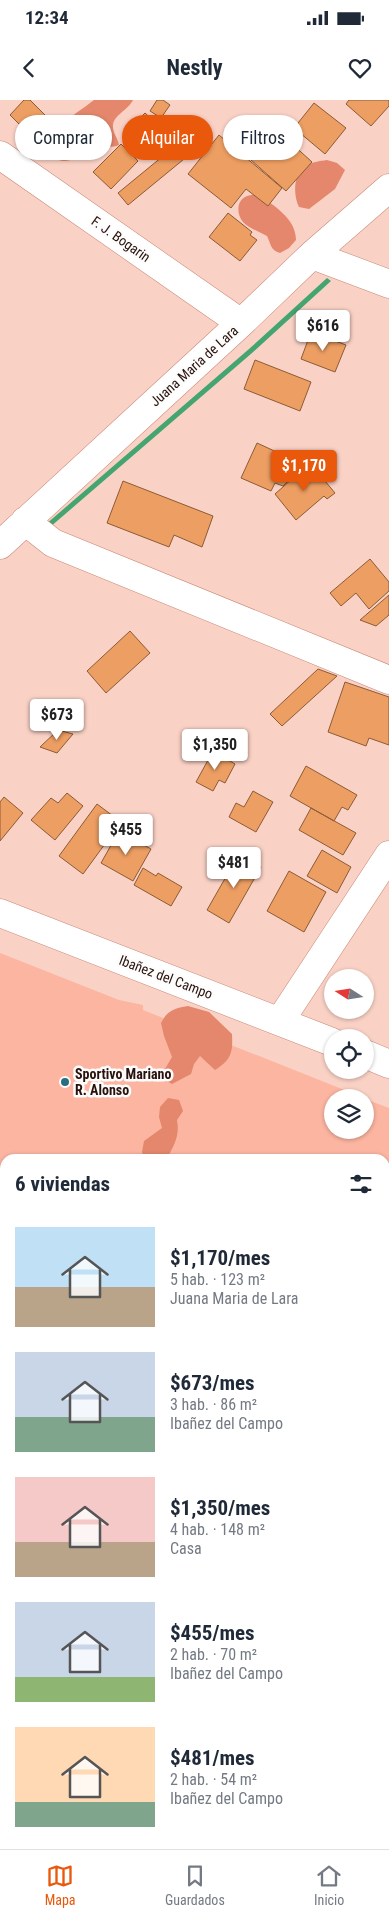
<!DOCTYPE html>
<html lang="es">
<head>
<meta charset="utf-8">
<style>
	body { margin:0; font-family:"Roboto Condensed",sans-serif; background:#f2f2f3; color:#1f2937; height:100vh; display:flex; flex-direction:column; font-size:19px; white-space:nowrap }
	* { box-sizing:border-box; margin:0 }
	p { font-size:16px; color:#747a83 }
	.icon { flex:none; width:28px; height:28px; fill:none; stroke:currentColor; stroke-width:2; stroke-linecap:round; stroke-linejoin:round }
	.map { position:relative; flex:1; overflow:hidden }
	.side { position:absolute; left:0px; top:1054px; width:390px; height:696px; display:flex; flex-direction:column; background:#fff; border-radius:15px 15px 0 0; box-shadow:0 1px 4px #0004 }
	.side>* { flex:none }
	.banner { position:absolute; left:15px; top:15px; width:360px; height:45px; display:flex; gap:10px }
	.needle { width:32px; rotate:282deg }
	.fabs { position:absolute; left:324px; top:869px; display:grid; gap:10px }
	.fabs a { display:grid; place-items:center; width:50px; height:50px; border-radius:50%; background:#fff; box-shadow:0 1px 4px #0004; font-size:25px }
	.price { position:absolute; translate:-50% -42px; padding:0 11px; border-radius:5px; background:#fff; color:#222; font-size:16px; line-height:32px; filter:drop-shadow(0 1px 2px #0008) }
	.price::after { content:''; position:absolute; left:50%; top:30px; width:15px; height:11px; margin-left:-8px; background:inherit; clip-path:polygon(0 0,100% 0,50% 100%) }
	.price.on { background:#ea580c; color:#fff }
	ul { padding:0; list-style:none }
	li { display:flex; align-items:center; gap:15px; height:125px; padding:0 15px }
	li span { display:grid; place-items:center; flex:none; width:140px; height:100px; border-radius:0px; color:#555 }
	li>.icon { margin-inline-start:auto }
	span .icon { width:60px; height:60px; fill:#fffc; stroke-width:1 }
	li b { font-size:21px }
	h2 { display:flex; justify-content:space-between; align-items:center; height:60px; padding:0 15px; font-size:21px }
	.chip { padding:0 18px; border-radius:22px; background:#fff; box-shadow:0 1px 4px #0004; font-size:18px; line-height:45px }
	.chip.on { background:#ea580c; color:#fff }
	.status { display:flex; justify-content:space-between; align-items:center; height:35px; padding:0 25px; background:#fff; direction:ltr }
	.status svg { height:14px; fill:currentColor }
	header { display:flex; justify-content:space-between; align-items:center; height:65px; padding:0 15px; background:#fff; font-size:22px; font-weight:700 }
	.menu { display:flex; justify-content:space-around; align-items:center; height:70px; border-top:1px solid #e0e1e3; background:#fff; font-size:14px; color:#747a83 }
	.menu a { display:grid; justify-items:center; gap:2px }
	.menu .on { color:#ea580c }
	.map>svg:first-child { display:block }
	.green { fill:#fbb5a1 }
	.forest { fill:#e4876c }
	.water { fill:#44a571 }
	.building { fill:#ed9e62; stroke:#8c5b36 }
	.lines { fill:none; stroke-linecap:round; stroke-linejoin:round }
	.lane-casing { stroke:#c98977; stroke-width:17 }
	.street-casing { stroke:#c98977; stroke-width:29 }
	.secondary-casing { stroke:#c98977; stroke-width:29 }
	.lane { stroke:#fff; stroke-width:15 }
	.street { stroke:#fff; stroke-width:28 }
	.secondary { stroke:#fff; stroke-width:28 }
	.poi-dot { fill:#2a6d7e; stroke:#fcfcfc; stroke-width:2 }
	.labels { text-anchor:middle; stroke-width:5; stroke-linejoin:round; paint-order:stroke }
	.street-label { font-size:14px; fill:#2a120c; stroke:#fcfcfc }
	.poi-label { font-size:14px; font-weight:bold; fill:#2a120c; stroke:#fcfcfc; text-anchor:start }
</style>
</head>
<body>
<div class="status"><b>12:34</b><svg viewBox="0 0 49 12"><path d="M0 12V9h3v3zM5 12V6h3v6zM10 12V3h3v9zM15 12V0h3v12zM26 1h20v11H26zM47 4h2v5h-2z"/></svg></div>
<header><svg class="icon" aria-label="back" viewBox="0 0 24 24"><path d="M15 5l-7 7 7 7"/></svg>Nestly<svg class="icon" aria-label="heart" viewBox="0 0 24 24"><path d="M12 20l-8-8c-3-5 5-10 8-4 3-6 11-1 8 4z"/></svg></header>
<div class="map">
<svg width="389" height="1749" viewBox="0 0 389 1749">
	<rect width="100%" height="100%" fill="#fad1c5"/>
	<path class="green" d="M0,853L119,900L143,905V910L362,997L332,998V1030H365V999L389,1008V1437L385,1435V1059H5V1430L0,1436Z"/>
	<path class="forest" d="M94,0H133C128,10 114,15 113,25C112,32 118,38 119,45C112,48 106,46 100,48C86,51 60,73 52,52C50,45 51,38 54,33C60,23 84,8 94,0Z
		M327,60L337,63L345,70L335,89L309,109L299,107C293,95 293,73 306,66C312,62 320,61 327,60Z
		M257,94C273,105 296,118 296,140L289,148L280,153C270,150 271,144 267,136C259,132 249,128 243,122C237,115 236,102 245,97C248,95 253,95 257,94Z
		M188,906L209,912L232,934C233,953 231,960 215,970L200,956L194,964L191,974L172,984L163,979L165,969L172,957L164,936L161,923C167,911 174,908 188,906Z
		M168,998L179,1000L183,1011L177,1020C180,1036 174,1045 167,1059H144L142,1052L144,1041L162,1028L159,1017L160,1007Z"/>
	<path class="water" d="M327,178L331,181L252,253L49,428L45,425L249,249Z"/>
	<path class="building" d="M24,0H30L46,16L29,34L10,15Z
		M157,0H163L170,5L161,18L150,11Z
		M349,0H389V6L371,26L346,4Z
		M314,3L346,28L325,54L294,28Z
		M145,13L156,23L148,31L137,21Z
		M167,17L176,25L161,41L152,34Z
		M239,22L278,57L290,42L312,62L286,91L225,37Z
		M140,31L146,38L150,34L156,39L144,50L139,45L141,43L134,36Z
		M219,35L282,88L268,106L246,89L231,108L188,74Z
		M185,38L195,50L128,105L118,93Z
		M121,44L138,61L111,89L93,72Z
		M228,113L252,132L250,135L257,140L240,161L209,137Z
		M311,232L346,245L335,272L301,259Z
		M255,260L311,282L300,311L244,289Z
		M257,343L305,365L283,386L275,383L271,391L241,378Z
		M310,363L335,393L327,399L324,396L296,420L275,394Z
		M123,381L213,416L202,447L174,435L169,447L107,423Z
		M370,459L389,482V491L369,509L356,493L341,506L330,493Z
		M389,495V515L376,526L360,520Z
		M130,531L150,553L106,593L87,571Z
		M318,569L337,576L282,626L270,614Z
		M345,582L389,597V645L369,638L366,646L328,632Z
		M54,609L77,619L63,631L43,622Z
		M58,630L73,634L57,653L40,647Z
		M213,651L235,664L225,683L219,680L213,691L196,682Z
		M306,666L357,695L348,710L342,707L334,721L290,696Z
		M253,691L273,702L256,732L229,717L236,703L244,707Z
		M67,693L83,706L55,740L31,720L51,698L58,703Z
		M4,697L23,713L0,741V702Z
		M97,704L121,722L83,774L59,756Z
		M311,708L356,733L343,755L299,730Z
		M119,731L151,749L133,781L101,763Z
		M322,750L351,767L337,793L307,776Z
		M239,754L261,767L229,823L207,810Z
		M143,768L156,776L158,773L182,787L171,806L134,785Z
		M289,771L326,792L304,832L267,811Z
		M5,1419V1441L0,1438V1428Z
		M385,1458L389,1460V1512L385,1519Z
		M389,1570V1601L385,1598V1576Z
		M0,1618L5,1620V1738L0,1737Z
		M389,1680V1707L385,1705V1688Z
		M0,1740L5,1742V1745H15L22,1748L21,1749H0Z
		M332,1745H348L355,1749H331Z"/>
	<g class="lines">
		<defs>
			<path id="lane" d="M0,1601L5,1603
				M133,1749L134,1745"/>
			<path id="street" d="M0,55L241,223
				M312,155L389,184
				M25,421L53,443L389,580
				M0,445L241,223L312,155L389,88
				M0,813L332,942
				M280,921L389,755
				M365,954L389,964
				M192,1749L193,1745"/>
			<path id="secondary" d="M0,1483L5,1486
				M385,1743L389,1745"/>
		</defs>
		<use href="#lane" class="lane-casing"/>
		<use href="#street" class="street-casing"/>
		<use href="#secondary" class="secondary-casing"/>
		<use href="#lane" class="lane"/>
		<use href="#street" class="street"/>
		<use href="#secondary" class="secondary"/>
	</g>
	<circle class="poi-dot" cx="65" cy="982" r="5"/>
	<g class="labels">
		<g class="street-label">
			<text transform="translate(121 139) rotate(35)" y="5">F. J. Bogarin</text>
			<text transform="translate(194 266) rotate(-42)" y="5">Juana Maria de Lara</text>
			<text transform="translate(166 877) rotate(21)" y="5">Ibañez del Campo</text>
		</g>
		<g class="poi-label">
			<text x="75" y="979">Sportivo Mariano<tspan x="75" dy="16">R. Alonso</tspan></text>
		</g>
	</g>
</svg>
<div class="fabs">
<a><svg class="needle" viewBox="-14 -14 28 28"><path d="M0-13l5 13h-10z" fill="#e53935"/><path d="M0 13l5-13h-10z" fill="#747a83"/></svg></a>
<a><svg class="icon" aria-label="locate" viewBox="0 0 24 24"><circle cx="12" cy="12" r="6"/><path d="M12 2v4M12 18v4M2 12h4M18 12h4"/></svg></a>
<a><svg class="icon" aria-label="layers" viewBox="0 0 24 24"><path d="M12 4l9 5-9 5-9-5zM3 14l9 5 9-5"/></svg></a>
</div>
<b class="price" style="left:323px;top:252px">$616</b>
<b class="price on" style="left:304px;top:392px">$1,170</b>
<b class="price" style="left:57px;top:641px">$673</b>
<b class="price" style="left:215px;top:671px">$1,350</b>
<b class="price" style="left:126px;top:756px">$455</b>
<b class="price" style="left:234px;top:789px">$481</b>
<div class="banner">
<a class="chip">Comprar</a>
<a class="chip on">Alquilar</a>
<a class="chip">Filtros</a>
</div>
<section class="side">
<h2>6 viviendas<svg class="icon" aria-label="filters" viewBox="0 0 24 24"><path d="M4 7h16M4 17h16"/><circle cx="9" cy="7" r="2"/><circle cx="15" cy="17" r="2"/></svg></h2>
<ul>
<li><span style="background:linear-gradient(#bfe0f5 60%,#b9a48a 0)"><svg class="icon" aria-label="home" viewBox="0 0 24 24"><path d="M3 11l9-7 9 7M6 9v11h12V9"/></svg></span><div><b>$1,170/mes</b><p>5 hab. · 123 m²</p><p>Juana Maria de Lara</p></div></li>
<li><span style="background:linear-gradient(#c9d6e8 65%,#7fa58c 0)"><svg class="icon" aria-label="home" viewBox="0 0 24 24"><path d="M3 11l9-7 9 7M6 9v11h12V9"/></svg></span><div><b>$673/mes</b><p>3 hab. · 86 m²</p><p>Ibañez del Campo</p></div></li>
<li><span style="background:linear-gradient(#f6c9c9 65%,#b9a48a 0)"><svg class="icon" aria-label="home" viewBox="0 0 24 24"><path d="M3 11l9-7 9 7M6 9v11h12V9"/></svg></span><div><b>$1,350/mes</b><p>4 hab. · 148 m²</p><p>Casa</p></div></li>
<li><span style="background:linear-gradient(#c9d6e8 75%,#8fb573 0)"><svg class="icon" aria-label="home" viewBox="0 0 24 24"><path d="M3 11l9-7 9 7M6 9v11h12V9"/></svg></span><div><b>$455/mes</b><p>2 hab. · 70 m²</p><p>Ibañez del Campo</p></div></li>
<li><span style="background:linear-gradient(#ffd9b3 75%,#7fa58c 0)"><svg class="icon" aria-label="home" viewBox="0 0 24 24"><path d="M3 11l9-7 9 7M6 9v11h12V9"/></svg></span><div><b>$481/mes</b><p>2 hab. · 54 m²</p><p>Ibañez del Campo</p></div></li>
</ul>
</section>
</div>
<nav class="menu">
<a class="on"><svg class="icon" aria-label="map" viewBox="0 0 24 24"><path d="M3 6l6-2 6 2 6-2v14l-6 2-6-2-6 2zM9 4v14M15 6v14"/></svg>Mapa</a>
<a><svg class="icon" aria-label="saved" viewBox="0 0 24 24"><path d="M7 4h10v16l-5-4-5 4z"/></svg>Guardados</a>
<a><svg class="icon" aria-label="home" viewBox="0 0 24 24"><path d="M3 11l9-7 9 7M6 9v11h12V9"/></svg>Inicio</a>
</nav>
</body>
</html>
